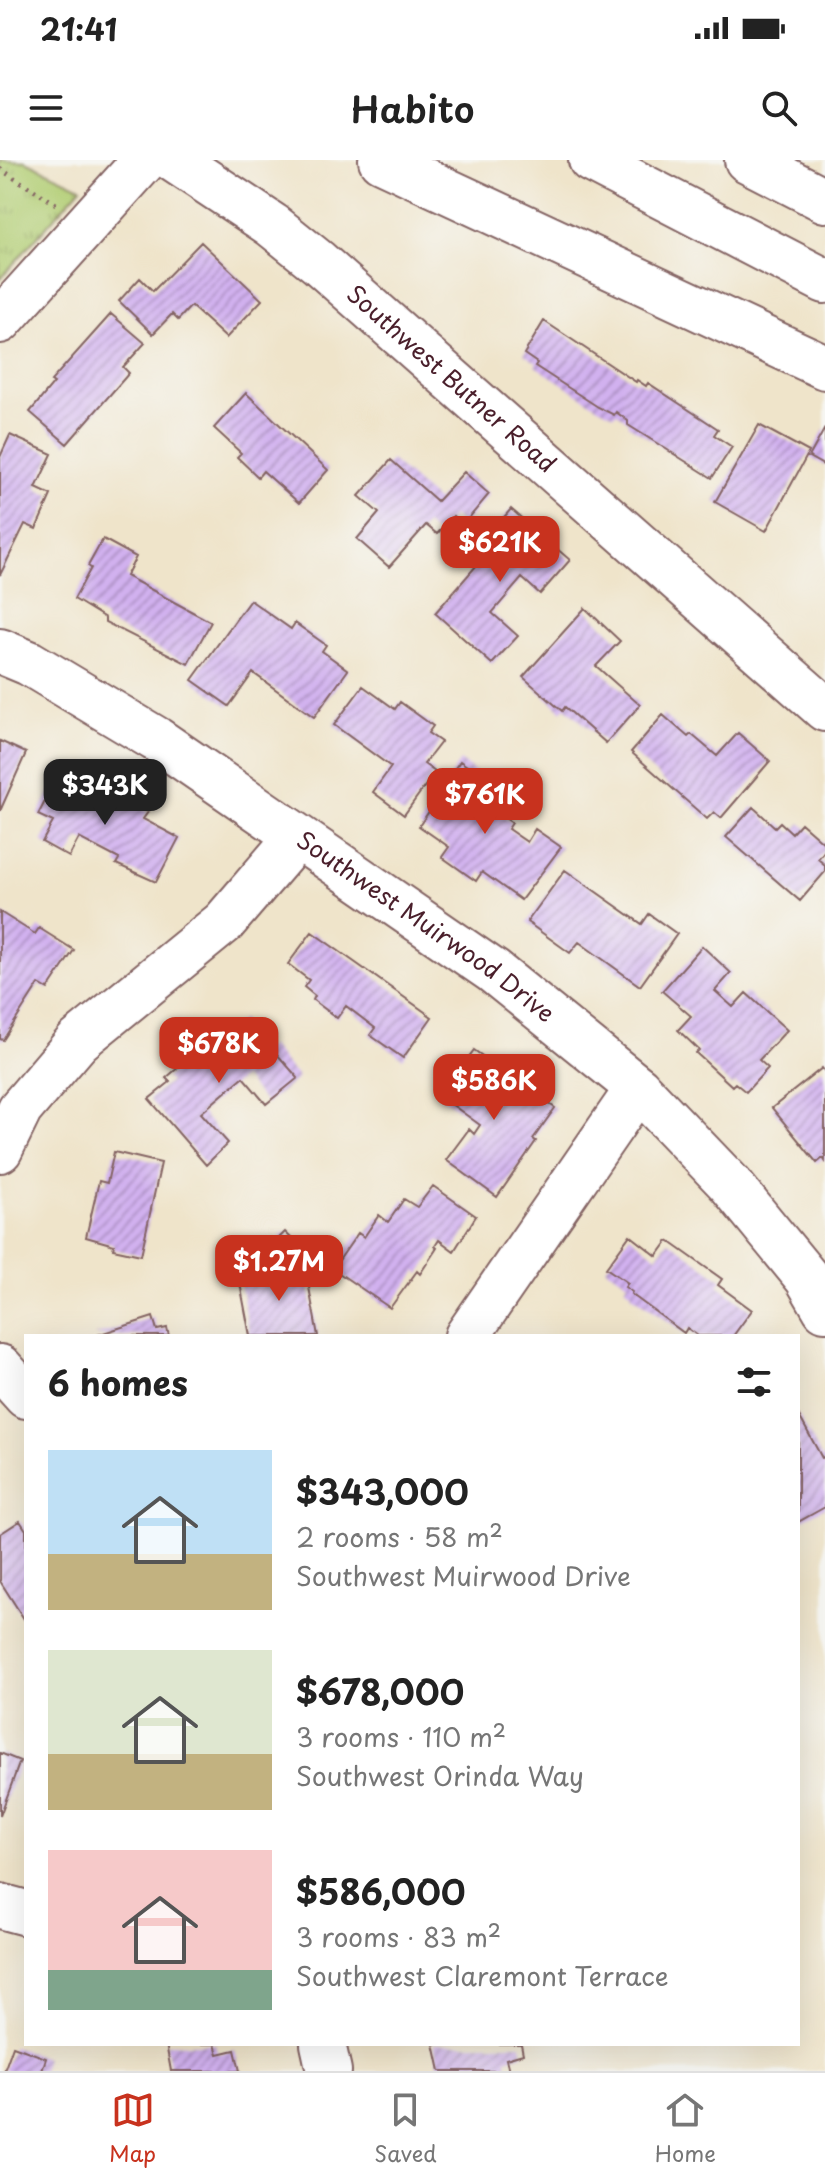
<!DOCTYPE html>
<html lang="en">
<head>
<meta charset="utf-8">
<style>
	body { margin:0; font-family:"Playpen Sans",sans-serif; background:#f2f2f2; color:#222; height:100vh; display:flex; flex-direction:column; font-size:30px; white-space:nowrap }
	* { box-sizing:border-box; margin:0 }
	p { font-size:26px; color:#767676 }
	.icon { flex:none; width:44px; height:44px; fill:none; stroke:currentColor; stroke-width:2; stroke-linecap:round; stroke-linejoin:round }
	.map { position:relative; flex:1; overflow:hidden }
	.panel { position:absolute; left:24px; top:1174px; width:776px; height:712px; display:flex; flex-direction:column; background:#fff; border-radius:0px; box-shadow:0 8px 32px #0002 }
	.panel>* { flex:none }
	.price { position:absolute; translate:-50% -68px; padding:0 18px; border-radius:16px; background:#c8321e; color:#fff; font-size:26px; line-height:52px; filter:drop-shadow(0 2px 4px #0008) }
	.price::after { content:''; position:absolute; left:50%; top:48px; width:24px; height:18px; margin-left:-12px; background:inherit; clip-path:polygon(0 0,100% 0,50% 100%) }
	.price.current { background:#222; color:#fff }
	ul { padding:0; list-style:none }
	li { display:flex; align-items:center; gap:24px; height:200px; padding:0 24px }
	li span { display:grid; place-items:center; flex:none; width:224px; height:160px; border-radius:0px; color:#555 }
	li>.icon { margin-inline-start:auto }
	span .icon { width:96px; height:96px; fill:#fffc; stroke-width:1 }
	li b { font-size:34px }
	h2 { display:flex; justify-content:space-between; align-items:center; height:96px; padding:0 24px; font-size:34px }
	.status { display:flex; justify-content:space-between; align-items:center; height:56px; padding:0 40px; background:#fff; direction:ltr }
	.status svg { height:22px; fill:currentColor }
	header { display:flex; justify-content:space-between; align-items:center; height:104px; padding:0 24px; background:#fff; font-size:36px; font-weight:600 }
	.menu { display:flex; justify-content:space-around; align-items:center; height:112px; border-top:2px solid #e0e0e0; background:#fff; font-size:22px; color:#767676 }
	.menu a { display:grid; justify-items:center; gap:4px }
	.menu .current { color:#c8321e }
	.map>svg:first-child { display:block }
	.grass { fill:url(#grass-tufts); stroke:#7e7650; stroke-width:2 }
	.building { fill:url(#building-hatch) }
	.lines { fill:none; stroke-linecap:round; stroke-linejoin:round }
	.minor-casing { stroke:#846463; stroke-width:48 }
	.highway-casing { stroke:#846463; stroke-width:48 }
	.path { stroke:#846463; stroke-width:5; stroke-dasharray:2 6; stroke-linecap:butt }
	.minor { stroke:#fff; stroke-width:44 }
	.highway { stroke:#fff; stroke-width:44 }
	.labels { text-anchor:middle; stroke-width:6; stroke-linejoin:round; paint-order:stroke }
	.street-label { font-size:24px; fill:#4a1f2b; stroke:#f6f6f2 }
</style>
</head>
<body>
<div class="status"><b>21:41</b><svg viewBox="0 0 49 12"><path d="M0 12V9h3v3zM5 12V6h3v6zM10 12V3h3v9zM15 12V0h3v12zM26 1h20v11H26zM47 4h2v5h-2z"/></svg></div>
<header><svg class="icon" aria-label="menu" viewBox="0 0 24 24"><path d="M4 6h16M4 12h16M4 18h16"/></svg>Habito<svg class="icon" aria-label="search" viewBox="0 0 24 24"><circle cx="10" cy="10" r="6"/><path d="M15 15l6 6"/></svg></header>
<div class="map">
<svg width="825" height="1911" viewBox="0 0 825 1911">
	<defs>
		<pattern id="grass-tufts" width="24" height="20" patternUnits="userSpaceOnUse" patternTransform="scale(2)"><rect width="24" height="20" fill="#b2ce74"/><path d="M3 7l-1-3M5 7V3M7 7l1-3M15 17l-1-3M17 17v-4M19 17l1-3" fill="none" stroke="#9bb065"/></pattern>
		<pattern id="building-hatch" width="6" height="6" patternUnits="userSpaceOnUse" patternTransform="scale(2)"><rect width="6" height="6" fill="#d1b1ef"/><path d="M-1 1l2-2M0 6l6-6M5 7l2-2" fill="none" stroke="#ac8fc2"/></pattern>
	</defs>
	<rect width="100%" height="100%" fill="#f6f6f2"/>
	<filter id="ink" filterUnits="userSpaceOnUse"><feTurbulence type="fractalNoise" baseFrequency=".0125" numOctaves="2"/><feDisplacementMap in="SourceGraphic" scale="16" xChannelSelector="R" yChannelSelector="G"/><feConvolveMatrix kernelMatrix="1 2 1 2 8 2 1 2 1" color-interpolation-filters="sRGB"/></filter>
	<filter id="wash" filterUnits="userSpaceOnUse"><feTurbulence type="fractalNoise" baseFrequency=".006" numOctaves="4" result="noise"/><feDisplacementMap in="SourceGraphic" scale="32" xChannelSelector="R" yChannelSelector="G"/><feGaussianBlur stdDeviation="1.8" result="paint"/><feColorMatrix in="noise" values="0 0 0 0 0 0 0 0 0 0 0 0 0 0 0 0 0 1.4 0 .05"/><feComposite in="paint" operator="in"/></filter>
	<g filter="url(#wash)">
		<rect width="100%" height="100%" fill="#efe4ca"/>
		<path class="grass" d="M0,0L26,1L81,27L0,119Z"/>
		<g id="blocks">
			<path class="building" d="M201,82L262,140L226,178L191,146L178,160L172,154L153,174L119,141L140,118L153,131Z
				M111,154L145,183L123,207L129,213L67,284L30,252L54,223L51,221Z
				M544,161L636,222L637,220L646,226L648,223L718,269L714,275L732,287L712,318L628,265V261L616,252L614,255L598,247L535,206L537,203L524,194Z
				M246,233L328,310L299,343L263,311L258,317L237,297L241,293L214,268Z
				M759,265L809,292L766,371L715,342Z
				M825,268V306L809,297Z
				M10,275L52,294L36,328L51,335L36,369L25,364L0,415V297Z
				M391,300L437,341L464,312L489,334L463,365L453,356L437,374L426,365L389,407L357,379L379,353L359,336Z
				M511,349L570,400L540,434L522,418L492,453L518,476L492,504L435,453L491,389L483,382Z
				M103,379L136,397L126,416L211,462L188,504L105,462V458L74,439L91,408L88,406Z
				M250,440L291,469L295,463L326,485L322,491L348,510L314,557L253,513L229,546L192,520Z
				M585,448L620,481L596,506L640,545L606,583L565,547L562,551L523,517Z
				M363,526L395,549L400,542L433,566L428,573L441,582L424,604L435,612L404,655L373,632L391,607L334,565Z
				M663,555L688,577L691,574L717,596L738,573L770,601L721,658L714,652L707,659L631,592Z
				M0,581L26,593L0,651Z
				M460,601L494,625L483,642L512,663L508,669L527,682L535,669L561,687L521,740L482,712L476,721L442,697L449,687L419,666L447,625L445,623Z
				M61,610L108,634L110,631L148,652L143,659L179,678L156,722L116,704L119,699L79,678L69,697L42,682L53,662L38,655Z
				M753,647L775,667L780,662L792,673L801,663L825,684V690L818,699L825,705V712L800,741L726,677Z
				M565,710L642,764L649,754L677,774L640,826L579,782L570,793L527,762Z
				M0,752L35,774L39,768L74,790L48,829L39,824L3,880L0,879Z
				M312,772L432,857L403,898L370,875L375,868L346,846L337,858L313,840L315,836L304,827L309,820L288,804Z
				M702,786L731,813L715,831L733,847L746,833L787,870L759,900L768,908L746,932L735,923L732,926L696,893L699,890L678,870L691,856L662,831Z
				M241,860L267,890L270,886L298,918L266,944L243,917L201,953L228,983L206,1005L149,939L170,922L166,918L215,876L218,880Z
				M474,890L555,948L533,979L536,981L497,1037L446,1000L469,969L474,974L480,965L440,936Z
				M822,908L825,912V1001L823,998L817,1003L772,948Z
				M114,992L161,1003L141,1095L113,1089L114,1085L86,1077L99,1021L107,1023Z
				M433,1026L476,1056L454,1091L439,1080L435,1086L437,1088L420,1114L417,1111L390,1148L333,1109L358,1073L364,1077L379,1055L388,1062L404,1039L417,1047Z
				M285,1072L294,1081L279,1096L270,1087Z
				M630,1075L657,1096L668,1081L670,1082L722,1119L718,1125L752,1150L733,1176H698L687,1168L684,1173L631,1134L632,1132L625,1127L628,1123L606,1108Z
				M283,1101L286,1115L306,1111L318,1176H250L240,1123L259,1119L256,1106Z
				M153,1157L157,1170L167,1168L169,1176H94Z
				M798,1254L822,1298L825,1296V1347L798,1362Z
				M20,1361L26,1370V1462L0,1421V1374Z
				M0,1593L20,1601L0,1656Z
				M166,1884H215L218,1894L235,1890L240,1911H171Z
				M434,1884H521L523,1894L506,1899L509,1911H440Z
				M13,1886L46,1898L42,1911H4Z"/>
		</g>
	</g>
	<g filter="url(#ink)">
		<use href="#blocks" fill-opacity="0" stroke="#846463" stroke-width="2"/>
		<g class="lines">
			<defs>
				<g id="minor">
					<path id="s1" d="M174,0L272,65L318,102L825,549"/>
					<path d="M0,161L145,0"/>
					<path id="s2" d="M0,491L29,503L156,579L493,811L638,928L730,1024L807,1118L825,1149"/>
					<path d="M0,990L20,949L78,881L224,762L297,677"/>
					<path d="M467,1176L638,928"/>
					<path d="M0,1207L26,1236"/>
					<path d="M0,1746L26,1753"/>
					<path d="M323,1884L329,1911"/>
				</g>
				<path id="highway" d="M381,0L825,207
					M591,0L825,121
					M747,0L825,40"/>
			</defs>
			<use href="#minor" class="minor-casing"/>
			<use href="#highway" class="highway-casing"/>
			<path class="path" d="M0,9L56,44"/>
			<use href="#minor" class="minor"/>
			<use href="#highway" class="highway"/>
		</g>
	</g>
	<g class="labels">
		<g class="street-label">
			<text dy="8" stroke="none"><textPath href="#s1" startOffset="354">Southwest Butner Road</textPath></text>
			<text dy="8" stroke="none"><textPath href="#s2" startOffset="508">Southwest Muirwood Drive</textPath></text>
		</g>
	</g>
</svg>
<b class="price" style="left:500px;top:424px">$621K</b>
<b class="price current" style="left:105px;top:667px">$343K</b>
<b class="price" style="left:485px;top:676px">$761K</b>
<b class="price" style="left:219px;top:925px">$678K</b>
<b class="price" style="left:494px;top:962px">$586K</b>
<b class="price" style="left:279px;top:1143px">$1.27M</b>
<section class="panel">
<h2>6 homes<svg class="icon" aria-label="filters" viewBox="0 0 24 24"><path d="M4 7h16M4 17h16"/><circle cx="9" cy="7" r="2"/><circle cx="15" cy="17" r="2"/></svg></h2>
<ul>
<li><span style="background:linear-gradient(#bfe0f5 65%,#c2b280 0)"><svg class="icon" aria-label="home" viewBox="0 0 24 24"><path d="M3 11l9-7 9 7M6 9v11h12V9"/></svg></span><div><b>$343,000</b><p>2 rooms · 58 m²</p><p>Southwest Muirwood Drive</p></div></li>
<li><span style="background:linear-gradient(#dfe7d0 65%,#c2b280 0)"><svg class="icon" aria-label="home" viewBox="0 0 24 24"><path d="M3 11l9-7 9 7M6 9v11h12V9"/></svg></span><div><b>$678,000</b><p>3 rooms · 110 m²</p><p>Southwest Orinda Way</p></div></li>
<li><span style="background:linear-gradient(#f6c9c9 75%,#7fa58c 0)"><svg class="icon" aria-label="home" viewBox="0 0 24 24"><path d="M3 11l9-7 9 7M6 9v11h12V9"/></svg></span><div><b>$586,000</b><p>3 rooms · 83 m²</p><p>Southwest Claremont Terrace</p></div></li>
</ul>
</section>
</div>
<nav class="menu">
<a class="current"><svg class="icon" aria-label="map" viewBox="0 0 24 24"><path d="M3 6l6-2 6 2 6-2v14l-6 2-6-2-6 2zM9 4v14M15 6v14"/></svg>Map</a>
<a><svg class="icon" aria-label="saved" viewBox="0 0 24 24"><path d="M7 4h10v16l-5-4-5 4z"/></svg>Saved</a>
<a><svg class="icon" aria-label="home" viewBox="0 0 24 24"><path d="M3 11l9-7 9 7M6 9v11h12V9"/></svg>Home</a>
</nav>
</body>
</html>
